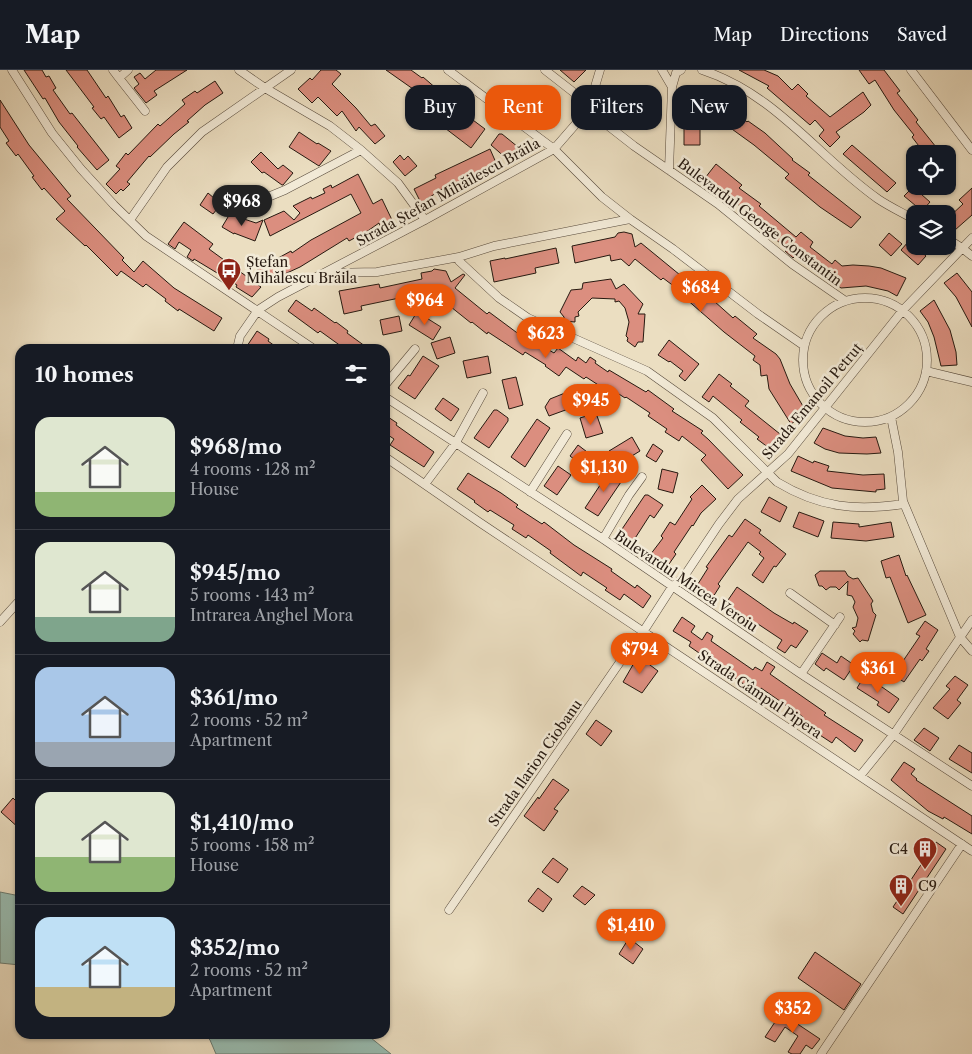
<!DOCTYPE html>
<html lang="en">
<head>
<meta charset="utf-8">
<style>
	body { margin:0; font-family:"Libre Caslon Text",serif; background:#242831; color:#f1f3f6; height:100vh; display:flex; flex-direction:column; font-size:19px; white-space:nowrap }
	* { box-sizing:border-box; margin:0 }
	p { font-size:16px; color:#9ea1a6 }
	.icon { flex:none; width:28px; height:28px; fill:none; stroke:currentColor; stroke-width:2; stroke-linecap:round; stroke-linejoin:round }
	.map { position:relative; flex:1; overflow:hidden }
	.drawer { position:absolute; left:15px; top:274px; width:375px; height:695px; display:flex; flex-direction:column; background:#171b24; border-radius:15px; box-shadow:0 1px 4px #0004 }
	.drawer>* { flex:none }
	.top-card { position:absolute; left:405px; top:15px; width:475px; height:45px; display:flex; gap:10px }
	.tools { position:absolute; left:906px; top:75px; display:grid; gap:10px }
	.tools a { display:grid; place-items:center; width:50px; height:50px; border-radius:10px; background:#171b24; box-shadow:0 1px 4px #0004; font-size:25px }
	.price { position:absolute; translate:-50% -42px; padding:0 11px; border-radius:18px; background:#ea580c; color:#fff; font-size:16px; line-height:32px; filter:drop-shadow(0 1px 2px #0008) }
	.price::after { content:''; position:absolute; left:50%; top:30px; width:15px; height:11px; margin-left:-8px; background:inherit; clip-path:polygon(0 0,100% 0,50% 100%) }
	.price.active { background:#222; color:#fff }
	ul { padding:0; list-style:none }
	li { display:flex; align-items:center; gap:15px; height:125px; padding:0 20px }
	li+li { border-top:1px solid #363941 }
	li span { display:grid; place-items:center; flex:none; width:140px; height:100px; border-radius:15px; color:#555 }
	li>.icon { margin-inline-start:auto }
	span .icon { width:60px; height:60px; fill:#fffc; stroke-width:1 }
	li b { font-size:21px }
	h2 { display:flex; justify-content:space-between; align-items:center; height:60px; padding:0 20px; font-size:21px }
	.chip { padding:0 18px; border-radius:15px; background:#171b24; box-shadow:0 1px 4px #0004; font-size:18px; line-height:45px }
	.chip.active { background:#ea580c; color:#fff }
	header { display:flex; align-items:center; gap:30px; box-sizing:border-box; height:70px; padding:0 25px; background:#171b24; border-bottom:1px solid #363941 }
	header strong { font-size:24px }
	nav { display:flex; gap:28px; margin-inline-start:auto; font-size:18px }
	.map>svg:first-child { display:block }
	.water { fill:#98bcb1; stroke:#6a7b71 }
	.building { fill:#db8e7f; stroke:#261910 }
	.lines { fill:none; stroke-linecap:round; stroke-linejoin:round }
	.minor-casing { stroke:#574a3c; stroke-width:9 }
	.minor { stroke:#f2ead7; stroke-width:8 }
	.labels { text-anchor:middle; stroke-width:5; stroke-linejoin:round; paint-order:stroke }
	.street-label { font-size:14px; fill:#261910; stroke:#f2ead7 }
	.poi-label { font-size:14px; fill:#261910; stroke:#f2ead7; text-anchor:start }
</style>
</head>
<body>
<header>
<strong>Map</strong>
<nav><a>Map</a><a>Directions</a><a>Saved</a></nav>
</header>
<div class="map">
<svg width="972" height="984" viewBox="0 0 972 984">
	<rect width="100%" height="100%" fill="#ebdec1"/>
	<filter id="stains"><feTurbulence type="fractalNoise" baseFrequency=".004" numOctaves="4"/><feColorMatrix values="0 0 0 0 .2 0 0 0 0 .09 0 0 0 0 .02 0 0 0 .5 -.17"/></filter>
	<radialGradient id="worn" r=".72"><stop offset=".6" stop-color="#630" stop-opacity="0"/><stop offset="1" stop-color="#630" stop-opacity=".3"/></radialGradient>
	<path class="water" d="M0,822L20,826V895L0,893Z
		M204,964H366L391,984H216L210,970Z"/>
	<path class="building" d="M24,0H42L46,7L49,6L56,18L53,20L70,44L72,43L109,90L97,100L77,77L78,76L59,52L45,28L43,29Z
		M66,0H87L106,28L108,26L121,47L124,45L132,58L119,68L104,47L101,49L92,38L94,37Z
		M156,0H187L154,21L157,25L146,33L134,18L139,14L134,7L140,3L145,9Z
		M321,0H336L341,4L332,14L356,38L371,56L375,54L385,66L375,74L359,57L356,61L342,41L337,46L318,27L312,33L298,19L310,8L312,10Z
		M386,0H411L422,8L423,7L452,32L450,33L485,59L471,78L441,55L447,48L424,30L422,32L410,22L413,19Z
		M560,0H586L574,12Z
		M739,0H764L778,6L792,20L798,14L808,24L806,26L830,47L863,22L871,35L864,42L836,62L840,67L830,77L819,66L824,60L815,50L810,55L767,18L769,16Z
		M859,0H884L900,21L897,23L918,50L916,52L936,77L928,84H925L912,67L914,65L894,40L875,10L869,14Z
		M215,11L223,23L205,35L187,51L189,52L174,64L150,87L149,86L127,112L130,114L123,121L121,119L116,124L106,114L120,99L116,96L126,83L128,85L158,54L160,56L185,34L182,30L195,21L197,23Z
		M684,18H700L699,42H700V75H684Z
		M0,30L29,75L71,126L67,129L124,188L122,190L134,202L143,191L174,218L222,248L214,261L179,239L178,241L165,231L166,229L146,214L143,217L121,201L117,206L86,175L85,176L56,149L65,141L44,118L42,120L32,107L34,106L18,84L16,86L6,73L9,71L0,57Z
		M728,35L747,52L748,51L765,63L793,89L792,90L810,103L808,105L861,147L851,158L820,137L785,108L789,104L754,75L718,49Z
		M299,62L317,74L318,73L331,81L319,96L289,77Z
		M499,64H502L518,77L507,89L491,75Z
		M852,75L896,113L887,122L843,84Z
		M490,79L497,95L458,115L461,120L454,124L451,118L444,121L442,119L427,129L431,136L424,139L414,119L436,108L435,105Z
		M261,82L278,99L283,95L293,103L283,115H282L264,102L262,103L251,92Z
		M400,85L404,90L408,86L417,96L405,106L393,92Z
		M716,94L742,115L739,118L761,134L759,136L796,167L801,162L813,172L810,177L832,194L835,190L842,196L853,195L869,196L881,198L906,208L897,226L888,221L866,216L841,218L796,185L793,188L785,181L787,179L739,138L740,136L705,108Z
		M358,104L373,134L382,129L392,150L380,156L379,153L362,165V164L349,171L347,168L300,197L265,213L256,196L270,190L271,192L291,181L292,183L311,170L361,143L351,124L270,166L264,150L284,141L294,150L300,143L293,136L311,127L312,129L325,123L323,119L331,115L332,118Z
		M913,117L930,132L922,141L904,126Z
		M972,118V145L955,160L948,153V148L963,134L959,130Z
		M208,123L221,134L213,144L200,135Z
		M231,142L241,148L256,153L263,150L255,171L234,163V164L222,157Z
		M184,152L213,174L209,179L261,217L252,227L236,217L237,215L194,189L193,191L187,187L191,180L179,172L175,179L168,174Z
		M624,162L632,164L635,177L641,173L713,232L714,231L733,248L735,246L757,264L753,268L776,284L780,289L790,314L807,343L791,354L769,319L767,305L761,306L760,295L753,290L755,286L724,262L685,228L687,226L663,208L661,210L635,189L629,196L621,189L611,191L610,185L575,193L572,176L615,167L618,163Z
		M889,163L902,174L891,186L879,175Z
		M909,171L926,186L918,195L901,180Z
		M556,178L559,193L535,198L536,203L494,212L490,191L505,188V189Z
		M434,199L446,201L451,212L463,204L465,205L455,218L487,244L489,242L520,265L521,263L554,283L558,278L576,291L578,287L586,293L590,287L596,291L595,293L608,302L609,300L646,322L648,320L674,339L672,341L703,361L701,363L708,369L743,405L728,419L701,390L706,385L682,366L679,371L665,362L667,359L648,346L650,343L626,327L625,328L605,315L603,318L586,307L584,309L566,297L559,306L545,296L546,295L525,282L523,285L488,262L487,264L472,252L471,253L441,229L434,225L425,228L428,222L361,236L362,240L344,244L339,221L379,214L380,218L422,209L421,203L432,201Z
		M957,203L972,222V257L956,227L944,213Z
		M611,209L616,219L624,214L643,234L638,244H645L643,272H638L635,277L627,271L628,268L626,266L629,252L625,238L619,231L615,232V229L592,228L578,242L579,246L575,247V252L564,251V247L560,242L571,220L582,219L583,213Z
		M296,230L312,241L314,238L335,253L336,252L348,261L347,263L369,279H345L320,261L318,263L288,241Z
		M934,230L950,260L956,282L957,295L941,296L934,267L928,252L920,241Z
		M417,242L441,257L433,270L409,255Z
		M399,246L402,261L383,265L380,250Z
		M257,261L269,269L268,271L279,279H245Z
		M450,267L455,283L437,289L431,273Z
		M669,270L699,294L685,311L679,306L683,301L670,291L669,292L658,285Z
		M423,286L439,296L415,329L398,318L408,305L410,306Z
		M488,286L491,303L467,308L463,291Z
		M719,304L732,314L730,316L749,331L745,336L780,364L769,378L757,369L759,367L740,352L742,350L713,326L709,332L702,327Z
		M516,307L523,335L509,339L502,310Z
		M565,323L571,338L549,346L545,337L550,329Z
		M443,328L459,339L451,351L435,339Z
		M494,340H497L508,348V351L489,378L474,368Z
		M596,343L603,363L586,368L580,348Z
		M385,345L397,353L396,355L434,382L424,397L390,375L394,369L385,363Z
		M537,349L550,358L525,397L511,387Z
		M823,358L845,366L863,368L876,367L881,383L867,384L839,383L825,379L814,373Z
		M632,367L640,381L617,395L609,381Z
		M653,374L663,381L656,392L646,386Z
		M578,375L591,385L583,396L570,386Z
		M798,386L813,393L814,391L829,396L827,401L863,405L884,404L885,419L876,420V422L832,418L791,401Z
		M558,396L571,405L557,425L544,416Z
		M662,399L678,403L673,423L658,419Z
		M610,400L623,409L598,446L585,438Z
		M468,403L501,423L518,435L516,437L542,454L544,452L574,475L612,499L611,501L635,518L637,515L651,526L643,538L624,524L620,530L605,520L607,518L583,502L581,506L550,483L551,481L528,465L526,468L512,459L514,455L490,440L488,442L474,432L475,431L457,419Z
		M702,415L716,429L701,443L693,456L692,455L674,482L676,484L667,497L650,485L663,468L661,466L670,452L675,455L692,429L690,427Z
		M645,425H648L663,435L654,448L650,445L632,473L618,465Z
		M769,427L787,437L780,452L761,442Z
		M799,442L824,451L818,467L793,457Z
		M745,449L761,460L759,463L786,484L776,497L774,496L763,513L752,505L764,488L759,484L761,482L748,472L718,514L720,516L713,527L696,517L708,498L706,497L729,465L732,467Z
		M833,452L859,454V457L891,452L894,467L866,471L831,468Z
		M899,485L906,506L907,505L926,545L908,553L890,507L886,508L881,491Z
		M820,501H845L848,506L853,509L858,508L873,531L871,534L873,542L876,545L868,571L862,570L860,572L853,564L855,561L852,558L856,557L858,548L853,537L855,532L852,526L847,525L848,511L839,520L836,517H830L826,520L822,516H819L815,505Z
		M737,517L774,543L793,554L794,552L808,561L796,578L791,575L785,583L777,578L782,570L758,554L757,555L726,533Z
		M682,547L695,556L691,562L702,570L707,562L713,566L711,571L753,600L755,597L762,601L767,592L775,597L770,604L826,643L824,645L863,670L855,682L836,667L832,673L800,652L803,647L761,618L758,624L689,576L691,572L673,561Z
		M925,551L938,560L926,579L929,581L922,591L920,589L904,612L889,602L899,588L903,591L920,566L916,564Z
		M822,583L837,593L841,586L854,595L844,610L826,598L824,601L815,594Z
		M638,586L658,601L642,623L623,612Z
		M865,605L899,629L889,643L877,635L879,632L857,618Z
		M955,606L968,615L957,630L961,633L948,649L933,638L950,619L946,616Z
		M596,650L612,661L601,676L586,664Z
		M924,658L939,668L930,681L914,670Z
		M959,675L972,683V703L949,689Z
		M904,692L915,699L911,704L917,709L916,710L972,746V764L944,747L943,749L928,741L891,710Z
		M553,709L569,720L554,739L558,741L544,761L524,746L538,727L539,729Z
		M13,728L20,735V759L1,742Z
		M936,772L946,779L903,844L893,837Z
		M553,788L568,799L558,813L542,802Z
		M582,816L595,825L585,835L573,826Z
		M538,818L552,829L543,842L528,831Z
		M629,868L643,879L633,894L619,884Z
		M815,882L861,914L844,940L798,908Z
		M781,943L820,969L812,979L806,975L800,984H792L788,982L798,966L785,957L775,972L765,967Z"/>
	<g class="lines">
		<defs>
			<path id="minor" d="M12,0L52,63L81,99L114,135L146,166L314,279
				M113,0L119,8L128,0
				M239,0L265,18L330,56L361,80L398,113L425,150
				M448,0L554,79L602,127L630,149L673,179L758,244L803,275
				M545,0L577,25L588,40L634,76L718,134L792,194L844,230
				M662,0L672,17L669,100
				M702,0C776,24 817,86 878,129C890,137 903,143 915,150
				M911,0L972,80
				M119,8L145,41
				M672,17L676,3L681,0
				M254,126L268,127L285,120L361,80
				M130,150L167,97L202,62L291,0
				M948,169L962,178L972,186
				M459,187V191L499,228L528,248L647,301L713,348L777,412C820,438 856,441 904,434
				M326,203L377,202L459,187L494,176L630,149
				M803 290a62 62 0 1 1 124 0a62 62 0 1 1-124 0Z
				M237,279L240,266L258,240L278,227L425,150L554,79L588,40L600,0
				M926,301L972,312
				M385,315L415,279
				M385,327L603,469L801,604L972,716
				M891,347L898,382L903,431L960,567L972,581
				M385,387L479,452L972,781
				M425,414L455,374L483,323
				M530,422L567,364
				M603,469L629,425L642,407
				M790,523L835,555
				M0,552L20,530
				M801,604L840,547
				M860,706L894,664L972,550
				M449,840L629,579L643,562L672,517L683,508L719,454L738,429L788,384L903,240L972,168
				M821,984L962,774"/>
		</defs>
		<use href="#minor" class="minor-casing"/>
		<use href="#minor" class="minor"/>
	</g>
	<defs>
		<symbol id="bus-pin" viewBox="-11 -11 22 30"><path d="M0 17L-7.5 6A9.5 9.5 0 1 1 7.5 6Z" fill="#8f2418" stroke="#f2ead7"/><path d="M-5-6H5V4H4V6H2V4H-2V6H-4V4H-5ZM-3.5-4V0h7V-4ZM-3.5 1.2v1.5H-2V1.2ZM2 1.2v1.5H3.5V1.2Z" fill="#fff"/></symbol>
		<symbol id="building-pin" viewBox="-11 -11 22 30"><path d="M0 17L-7.5 6A9.5 9.5 0 1 1 7.5 6Z" fill="#8f2418" stroke="#f2ead7"/><path d="M-4-6H4V6H1V3H-1V6H-4ZM-2.5-4.3h1.7v1.8h-1.7ZM.8-4.3h1.7v1.8H.8ZM-2.5-1h1.7V.8h-1.7ZM.8-1h1.7V.8H.8Z" fill="#fff"/></symbol>
	</defs>
	<g fill-rule="evenodd">
		<use href="#bus-pin" x="215" y="186" width="28" height="38"/>
		<use href="#building-pin" x="911" y="765" width="28" height="38"/>
		<use href="#building-pin" x="887" y="802" width="28" height="38"/>
	</g>
	<g class="labels">
		<g class="street-label">
			<text transform="translate(448 122) rotate(-29)" y="5">Strada Ștefan Mihăilescu Brăila</text>
			<text transform="translate(760 152) rotate(37)" y="5">Bulevardul George Constantin</text>
			<text transform="translate(812 331) rotate(-50)" y="5">Strada Emanoil Petruț</text>
			<text transform="translate(686 511) rotate(34)" y="5">Bulevardul Mircea Veroiu</text>
			<text transform="translate(760 624) rotate(34)" y="5">Strada Câmpul Pipera</text>
			<text transform="translate(535 693) rotate(-55)" y="5">Strada Ilarion Ciobanu</text>
		</g>
		<g class="poi-label">
			<text x="246" y="197">Ștefan<tspan x="246" dy="16">Mihălescu Brăila</tspan></text>
			<text x="908" y="784" text-anchor="end">C4</text>
			<text x="918" y="821">C9</text>
		</g>
	</g>
	<rect width="100%" height="100%" filter="url(#stains)"/>
	<rect width="100%" height="100%" fill="url(#worn)"/>
</svg>
<div class="tools">
<a><svg class="icon" aria-label="locate" viewBox="0 0 24 24"><circle cx="12" cy="12" r="6"/><path d="M12 2v4M12 18v4M2 12h4M18 12h4"/></svg></a>
<a><svg class="icon" aria-label="layers" viewBox="0 0 24 24"><path d="M12 4l9 5-9 5-9-5zM3 14l9 5 9-5"/></svg></a>
</div>
<b class="price active" style="left:242px;top:157px">$968</b>
<b class="price" style="left:701px;top:243px">$684</b>
<b class="price" style="left:425px;top:256px">$964</b>
<b class="price" style="left:546px;top:289px">$623</b>
<b class="price" style="left:591px;top:356px">$945</b>
<b class="price" style="left:604px;top:423px">$1,130</b>
<b class="price" style="left:640px;top:605px">$794</b>
<b class="price" style="left:878px;top:624px">$361</b>
<b class="price" style="left:631px;top:881px">$1,410</b>
<b class="price" style="left:793px;top:964px">$352</b>
<div class="top-card">
<a class="chip">Buy</a>
<a class="chip active">Rent</a>
<a class="chip">Filters</a>
<a class="chip">New</a>
</div>
<section class="drawer">
<h2>10 homes<svg class="icon" aria-label="filters" viewBox="0 0 24 24"><path d="M4 7h16M4 17h16"/><circle cx="9" cy="7" r="2"/><circle cx="15" cy="17" r="2"/></svg></h2>
<ul>
<li><span style="background:linear-gradient(#dfe7d0 75%,#8fb573 0)"><svg class="icon" aria-label="home" viewBox="0 0 24 24"><path d="M3 11l9-7 9 7M6 9v11h12V9"/></svg></span><div><b>$968/mo</b><p>4 rooms · 128 m²</p><p>House</p></div></li>
<li><span style="background:linear-gradient(#dfe7d0 75%,#7fa58c 0)"><svg class="icon" aria-label="home" viewBox="0 0 24 24"><path d="M3 11l9-7 9 7M6 9v11h12V9"/></svg></span><div><b>$945/mo</b><p>5 rooms · 143 m²</p><p>Intrarea Anghel Mora</p></div></li>
<li><span style="background:linear-gradient(#a9c7e8 75%,#9aa5b1 0)"><svg class="icon" aria-label="home" viewBox="0 0 24 24"><path d="M3 11l9-7 9 7M6 9v11h12V9"/></svg></span><div><b>$361/mo</b><p>2 rooms · 52 m²</p><p>Apartment</p></div></li>
<li><span style="background:linear-gradient(#dfe7d0 65%,#8fb573 0)"><svg class="icon" aria-label="home" viewBox="0 0 24 24"><path d="M3 11l9-7 9 7M6 9v11h12V9"/></svg></span><div><b>$1,410/mo</b><p>5 rooms · 158 m²</p><p>House</p></div></li>
<li><span style="background:linear-gradient(#bfe0f5 70%,#c2b280 0)"><svg class="icon" aria-label="home" viewBox="0 0 24 24"><path d="M3 11l9-7 9 7M6 9v11h12V9"/></svg></span><div><b>$352/mo</b><p>2 rooms · 52 m²</p><p>Apartment</p></div></li>
</ul>
</section>
</div>
</body>
</html>
